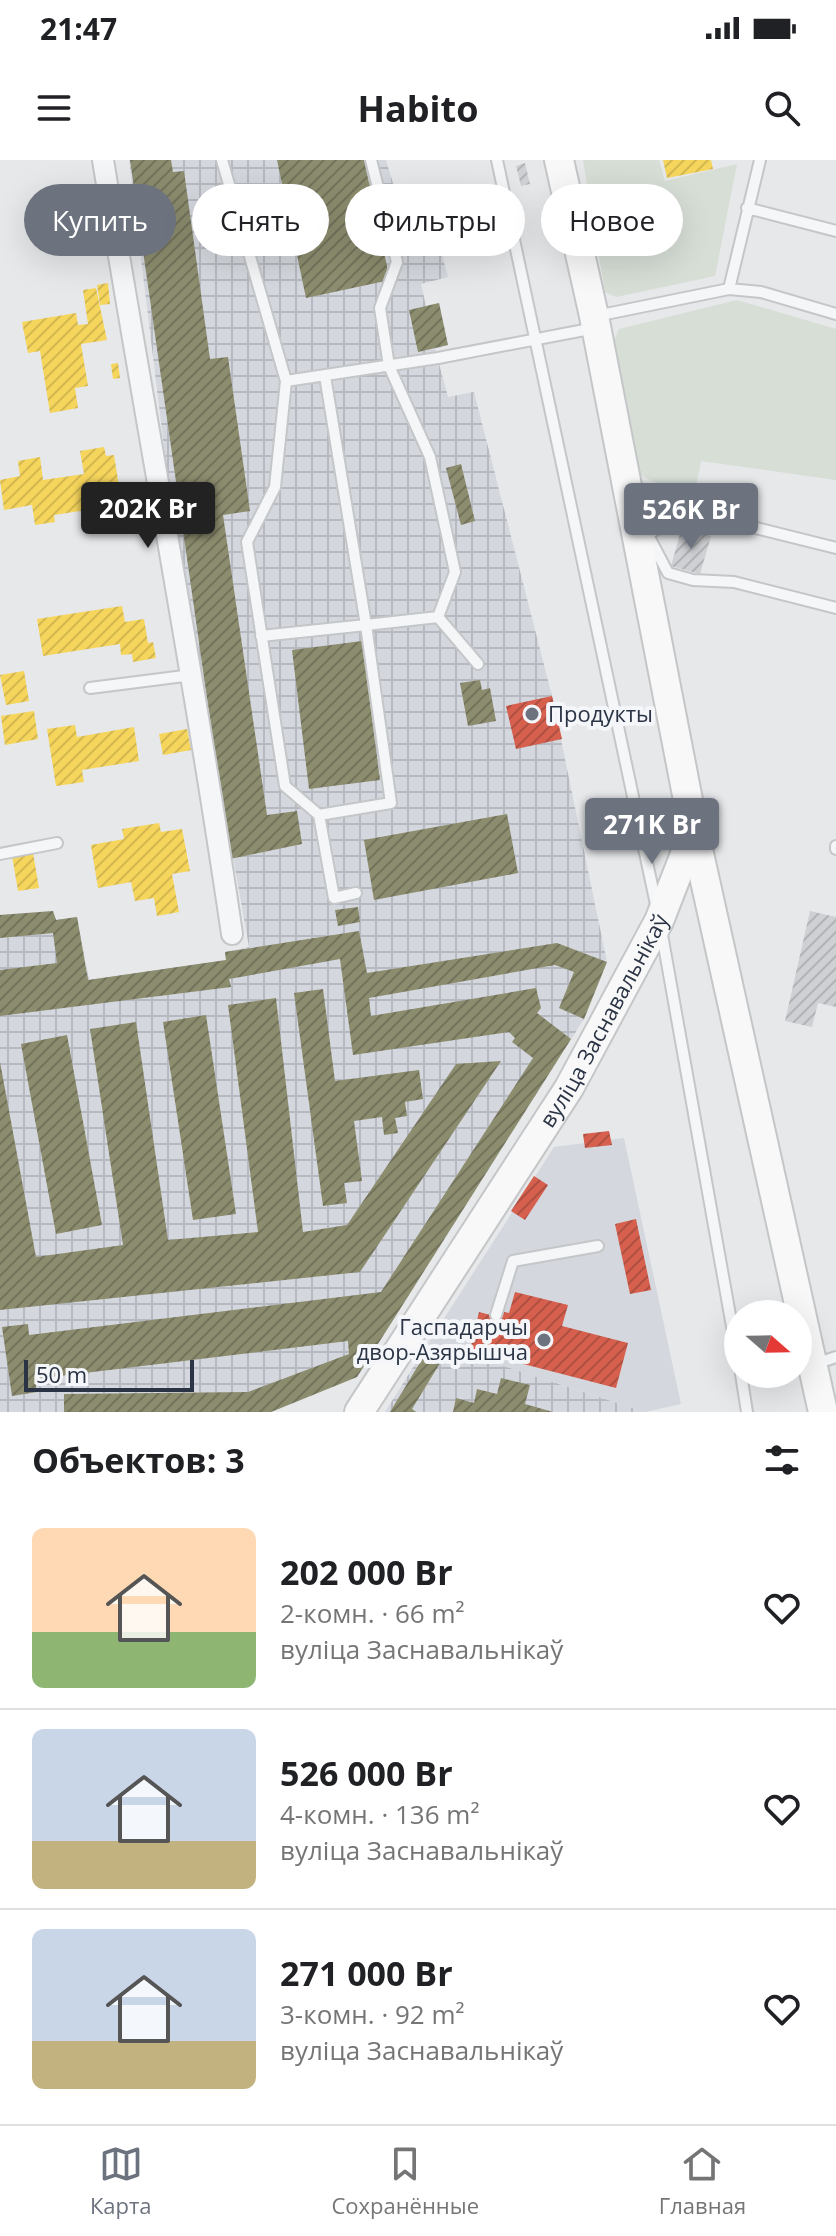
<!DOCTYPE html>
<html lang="ru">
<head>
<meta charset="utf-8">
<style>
	body { margin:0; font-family:"Open Sans",sans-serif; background:#f6f6f6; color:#202124; height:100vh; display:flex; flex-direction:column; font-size:30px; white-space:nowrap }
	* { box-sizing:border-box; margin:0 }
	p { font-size:26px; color:#757577 }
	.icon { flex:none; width:44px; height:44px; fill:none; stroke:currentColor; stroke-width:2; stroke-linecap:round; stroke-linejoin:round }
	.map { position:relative; height:1252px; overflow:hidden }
	.drawer { display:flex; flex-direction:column; background:#fff; flex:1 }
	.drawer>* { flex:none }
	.banner { position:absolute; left:24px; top:24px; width:788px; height:72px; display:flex; gap:16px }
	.needle { width:52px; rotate:110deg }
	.controls { position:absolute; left:724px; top:1140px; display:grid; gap:16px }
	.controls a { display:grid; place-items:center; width:88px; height:88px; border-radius:50%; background:#fff; box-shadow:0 8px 32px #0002; font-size:40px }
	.scale { position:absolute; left:24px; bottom:20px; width:170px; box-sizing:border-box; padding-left:8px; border:4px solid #2b3445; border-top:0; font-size:22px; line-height:28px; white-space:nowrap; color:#2b3445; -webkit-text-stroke:6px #f4f6f9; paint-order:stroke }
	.price { position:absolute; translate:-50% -68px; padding:0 18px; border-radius:8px; background:#6c737f; color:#fff; font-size:26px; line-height:52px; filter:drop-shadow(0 2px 4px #0008) }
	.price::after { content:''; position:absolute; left:50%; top:48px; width:24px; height:18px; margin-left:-12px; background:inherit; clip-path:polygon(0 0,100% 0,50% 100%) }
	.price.on { background:#222; color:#fff }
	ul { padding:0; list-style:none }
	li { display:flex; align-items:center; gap:24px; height:200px; padding:0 32px }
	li+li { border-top:2px solid #e0e0e0 }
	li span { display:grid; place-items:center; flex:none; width:224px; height:160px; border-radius:12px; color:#555 }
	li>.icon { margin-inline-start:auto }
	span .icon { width:96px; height:96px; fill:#fffc; stroke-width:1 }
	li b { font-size:34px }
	h2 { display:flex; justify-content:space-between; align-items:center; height:96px; padding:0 32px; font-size:34px }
	.chip { padding:0 28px; border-radius:36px; background:#fff; box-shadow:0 8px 32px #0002; font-size:28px; line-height:72px }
	.chip.on { background:#6c737f; color:#fff }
	.status { display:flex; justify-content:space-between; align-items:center; height:56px; padding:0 40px; background:#fff; direction:ltr }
	.status svg { height:22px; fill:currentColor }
	header { display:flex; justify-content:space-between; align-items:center; height:104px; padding:0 32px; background:#fff; font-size:36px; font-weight:700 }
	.dock { display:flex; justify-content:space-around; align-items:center; height:112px; border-top:2px solid #e0e0e0; background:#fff; font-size:22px; color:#757577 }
	.dock a { display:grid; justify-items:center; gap:4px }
	.dock .on { color:#6c737f }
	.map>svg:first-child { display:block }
	.built { fill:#d4d7dd }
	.industrial { fill:url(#industrial-grid) }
	.green { fill:#d6ded6 }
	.homes { fill:url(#homes-hatch) }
	.shops { fill:url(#shops-hatch) }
	.industry { fill:url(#industry-hatch) }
	.building { fill:url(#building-hatch) }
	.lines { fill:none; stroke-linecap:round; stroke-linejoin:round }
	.lane-casing { stroke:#c4c6c8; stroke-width:14 }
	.street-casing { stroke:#c4c6c8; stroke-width:24 }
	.secondary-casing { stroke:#c4c6c8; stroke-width:32 }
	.lane { stroke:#f5f6f7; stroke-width:10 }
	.street { stroke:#f5f6f7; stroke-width:20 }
	.secondary { stroke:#f8f8f8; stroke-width:28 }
	.poi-dot { fill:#6c737f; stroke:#f4f6f9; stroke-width:3 }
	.labels { text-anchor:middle; stroke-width:8; stroke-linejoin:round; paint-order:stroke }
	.poi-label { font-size:22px; fill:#2b3445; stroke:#f4f6f9; text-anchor:start }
	.street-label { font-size:22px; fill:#2b3445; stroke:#f4f6f9 }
</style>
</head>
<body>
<div class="status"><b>21:47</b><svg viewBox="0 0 49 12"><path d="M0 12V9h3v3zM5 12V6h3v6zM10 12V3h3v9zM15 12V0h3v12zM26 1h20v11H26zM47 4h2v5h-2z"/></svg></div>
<header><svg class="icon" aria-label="menu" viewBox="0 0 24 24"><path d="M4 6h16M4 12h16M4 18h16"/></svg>Habito<svg class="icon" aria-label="search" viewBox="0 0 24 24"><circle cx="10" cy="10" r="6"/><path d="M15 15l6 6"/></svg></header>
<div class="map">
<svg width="836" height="1252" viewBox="0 0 836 1252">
	<defs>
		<pattern id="industrial-grid" width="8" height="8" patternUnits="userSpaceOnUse" patternTransform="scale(2)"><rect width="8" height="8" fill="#d4d7dd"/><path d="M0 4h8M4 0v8" fill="none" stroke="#b6b9bf"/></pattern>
		<pattern id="homes-hatch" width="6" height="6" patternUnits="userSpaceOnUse" patternTransform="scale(2)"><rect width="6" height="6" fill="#f6d55c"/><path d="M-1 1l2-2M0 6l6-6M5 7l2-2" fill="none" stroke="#d3b751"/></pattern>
		<pattern id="shops-hatch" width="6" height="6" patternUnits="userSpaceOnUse" patternTransform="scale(2)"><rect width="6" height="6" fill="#d6604d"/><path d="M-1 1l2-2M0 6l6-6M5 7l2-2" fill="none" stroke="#ae5042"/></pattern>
		<pattern id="industry-hatch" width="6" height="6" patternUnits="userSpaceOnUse" patternTransform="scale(2)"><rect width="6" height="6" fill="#8c8c6e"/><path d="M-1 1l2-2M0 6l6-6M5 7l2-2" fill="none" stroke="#73735c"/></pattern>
		<pattern id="building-hatch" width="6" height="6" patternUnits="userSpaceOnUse" patternTransform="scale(2)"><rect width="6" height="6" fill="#ced0d3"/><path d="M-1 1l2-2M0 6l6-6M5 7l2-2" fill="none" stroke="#b1b3b6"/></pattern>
	</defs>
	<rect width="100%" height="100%" fill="#e6e8ea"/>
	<path class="built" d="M624,978L681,1244L645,1252L429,1182L554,987Z"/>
	<path class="industrial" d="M129,0H386L396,33L424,27L448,117L421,124L426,146L439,143L448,185L435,189L448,237L474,232L552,536L607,802L584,859L357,1217L271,1252H0V755L53,751L56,760L77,757L89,820L226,800L225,792L249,787L173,361Z
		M429,1182L645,1252H385Z"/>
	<path class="green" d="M583,0H659L665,21L737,4L715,116L616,137L605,132Z
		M737,140L836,169V320L701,301L693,341L638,314L614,181L619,169Z"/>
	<path class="homes" d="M663,0H711L713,9L667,18Z
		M108,123L110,144L100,145L97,125Z
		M96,128L107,180L81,184L88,226L75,228L78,248L50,253L40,191L28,193L22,162L76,153L78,165L88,164L83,130Z
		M118,203L120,218L113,219L111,204Z
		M104,287L106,296L114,295L119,326L111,327L115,352L94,356L93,349L54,355L55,362L35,365L32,345L4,350L0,320L20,316L18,301L40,297L43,320L84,314L80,291Z
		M122,446L125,462L144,459L148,483L153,482L156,498L133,502L132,494L121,495L120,484L43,496L37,459Z
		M24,511L29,541L6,545L0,515Z
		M34,551L38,579L5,585L1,556Z
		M75,565L77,577L134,567L139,601L82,610L84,622L56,626L47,569Z
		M187,569L191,590L163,595L159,574Z
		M159,663L161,672L182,669L190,711L172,714L179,752L157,756L154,738L135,741L131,722L98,728L91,685L124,679L122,669Z
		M33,693L39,728L18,731L12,696Z"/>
	<path class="shops" d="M552,536L562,579L516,589L506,546Z
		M609,971L612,985L585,988L583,974Z
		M534,1016L548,1025L525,1060L511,1051Z
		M636,1059L651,1130L630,1134L615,1064Z
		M515,1132L568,1145L562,1166L628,1183L616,1228L470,1190L479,1152L498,1157L500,1151L509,1153Z"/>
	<path class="industry" d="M130,0H171L173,12L184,11L210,199L228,197L250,351L223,355L267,655L297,651L302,684L230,699Z
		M277,0H364L390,120L306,138Z
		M439,143L448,185L418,192L409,150Z
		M461,304L475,361L461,365L446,308Z
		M362,481L380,620L309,629L292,490Z
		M480,520L482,530L490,528L496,561L468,566L460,523Z
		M507,654L518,713L374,740L364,680Z
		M358,747L360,762L338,766L335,750Z
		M53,751L56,760L77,757L88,820L226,800L225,792L359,771L367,813L557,783L607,802L584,859L559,848L574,812L555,805L369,838L371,856L536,828L541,848L537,853L571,879L357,1217L271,1252H64V1234L248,1232L349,1194L348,1181L35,1219L37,1232L12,1236L2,1167L28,1164L29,1175L381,1132L533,898L512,882L515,878L509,872L353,895L340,799L229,819L231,827L0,856V810L57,803L53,773L0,778V755Z
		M323,829L335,921L419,910L423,939L405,942L407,956L395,958L398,973L384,975L382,957L354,961L362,1021L344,1023L347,1043L323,1046L294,833Z
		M276,838L303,1072L347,1065L456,904L501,901L360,1112L0,1150V902L36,1097L123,1085L90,869L136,862L168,1080L258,1072L228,845Z
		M206,855L236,1054L193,1060L163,862Z
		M67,875L102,1065L56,1074L21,884Z
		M430,1186L445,1195L412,1249L416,1252H390Z
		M501,1218L530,1225L525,1244L553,1252H453L456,1238L474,1243L477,1229L497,1234Z"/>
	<path class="building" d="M525,3L530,24L521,26L516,6Z
		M682,367L711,376L700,414L671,406Z
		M810,751L836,757V847L818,843L812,867L785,861Z"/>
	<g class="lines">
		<defs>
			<path id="lane" d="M222,0L286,221L438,198L595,168
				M371,0L397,102L380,148L389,206L430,297L455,412L438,457L478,504
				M497,0L657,749
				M747,48L836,71
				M729,129L760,0
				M596,156L729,129L761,132L836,154
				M286,221L275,327L247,382L285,626L319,655L391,643L366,465L438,457
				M836,388L684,350L648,375L668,413L693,420L734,422L836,448
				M261,476L366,465L325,216
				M90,528L192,515
				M319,655L334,738L356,733
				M836,686V689
				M0,694L57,683
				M661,769L738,1200
				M496,1155L513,1101L598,1086
				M815,1204L836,1197
				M741,1214L747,1252"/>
			<path id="street" d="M103,0C145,258 194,515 232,774"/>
			<g id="secondary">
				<path d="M559,0L594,156L694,671L823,1252"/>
				<path id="s1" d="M359,1252L569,928L659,761L694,671"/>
			</g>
		</defs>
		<use href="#lane" class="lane-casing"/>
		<use href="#street" class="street-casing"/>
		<use href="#secondary" class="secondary-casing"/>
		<use href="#lane" class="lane"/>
		<use href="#street" class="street"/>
		<use href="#secondary" class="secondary"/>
	</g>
	<g class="poi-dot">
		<circle cx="532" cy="554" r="8"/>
		<circle cx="544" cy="1180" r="8"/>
	</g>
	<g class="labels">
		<g class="poi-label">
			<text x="548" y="562">Продукты</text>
			<text x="528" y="1175" text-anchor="end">Гаспадарчы<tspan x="528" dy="25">двор-Азярышча</tspan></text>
		</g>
		<g class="street-label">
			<text dy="8" stroke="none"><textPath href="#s1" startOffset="462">вуліца Заснавальнікаў</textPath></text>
		</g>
	</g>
</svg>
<div class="controls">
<a><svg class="needle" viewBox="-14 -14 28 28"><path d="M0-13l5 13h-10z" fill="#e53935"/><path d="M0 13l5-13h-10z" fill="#757577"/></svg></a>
</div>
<div class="scale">50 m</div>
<b class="price on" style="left:148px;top:390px">202K Br</b>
<b class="price" style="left:691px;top:391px">526K Br</b>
<b class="price" style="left:652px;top:706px">271K Br</b>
<div class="banner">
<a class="chip on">Купить</a>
<a class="chip">Снять</a>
<a class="chip">Фильтры</a>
<a class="chip">Новое</a>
</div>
</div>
<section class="drawer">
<h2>Объектов: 3<svg class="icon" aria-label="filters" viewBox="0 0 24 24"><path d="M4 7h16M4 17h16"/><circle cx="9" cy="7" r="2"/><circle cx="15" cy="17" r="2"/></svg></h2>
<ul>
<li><span style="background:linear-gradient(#ffd9b3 65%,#8fb573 0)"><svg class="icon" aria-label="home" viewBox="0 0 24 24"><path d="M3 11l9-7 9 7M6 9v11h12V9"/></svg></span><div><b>202 000 Br</b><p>2-комн. · 66 m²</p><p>вуліца Заснавальнікаў</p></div><svg class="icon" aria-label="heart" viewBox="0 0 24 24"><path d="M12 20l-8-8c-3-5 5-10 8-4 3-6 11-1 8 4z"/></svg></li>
<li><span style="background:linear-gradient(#c9d6e8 70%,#c2b280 0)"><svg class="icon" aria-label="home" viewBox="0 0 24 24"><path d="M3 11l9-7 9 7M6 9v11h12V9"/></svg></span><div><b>526 000 Br</b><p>4-комн. · 136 m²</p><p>вуліца Заснавальнікаў</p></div><svg class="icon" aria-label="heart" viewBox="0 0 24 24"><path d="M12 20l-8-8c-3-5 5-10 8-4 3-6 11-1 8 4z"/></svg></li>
<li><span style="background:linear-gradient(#c9d6e8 70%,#c2b280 0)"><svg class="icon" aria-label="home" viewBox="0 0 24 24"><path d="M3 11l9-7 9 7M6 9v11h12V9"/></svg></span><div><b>271 000 Br</b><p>3-комн. · 92 m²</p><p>вуліца Заснавальнікаў</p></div><svg class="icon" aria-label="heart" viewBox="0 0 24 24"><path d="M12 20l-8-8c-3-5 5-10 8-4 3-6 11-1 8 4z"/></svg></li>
</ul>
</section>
<nav class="dock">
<a class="on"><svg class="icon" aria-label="map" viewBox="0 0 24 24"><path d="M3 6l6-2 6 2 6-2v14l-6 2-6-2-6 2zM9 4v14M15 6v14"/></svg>Карта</a>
<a><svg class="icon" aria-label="saved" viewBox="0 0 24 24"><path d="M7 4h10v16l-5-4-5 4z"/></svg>Сохранённые</a>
<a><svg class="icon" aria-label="home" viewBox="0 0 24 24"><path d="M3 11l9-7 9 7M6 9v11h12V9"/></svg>Главная</a>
</nav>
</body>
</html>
